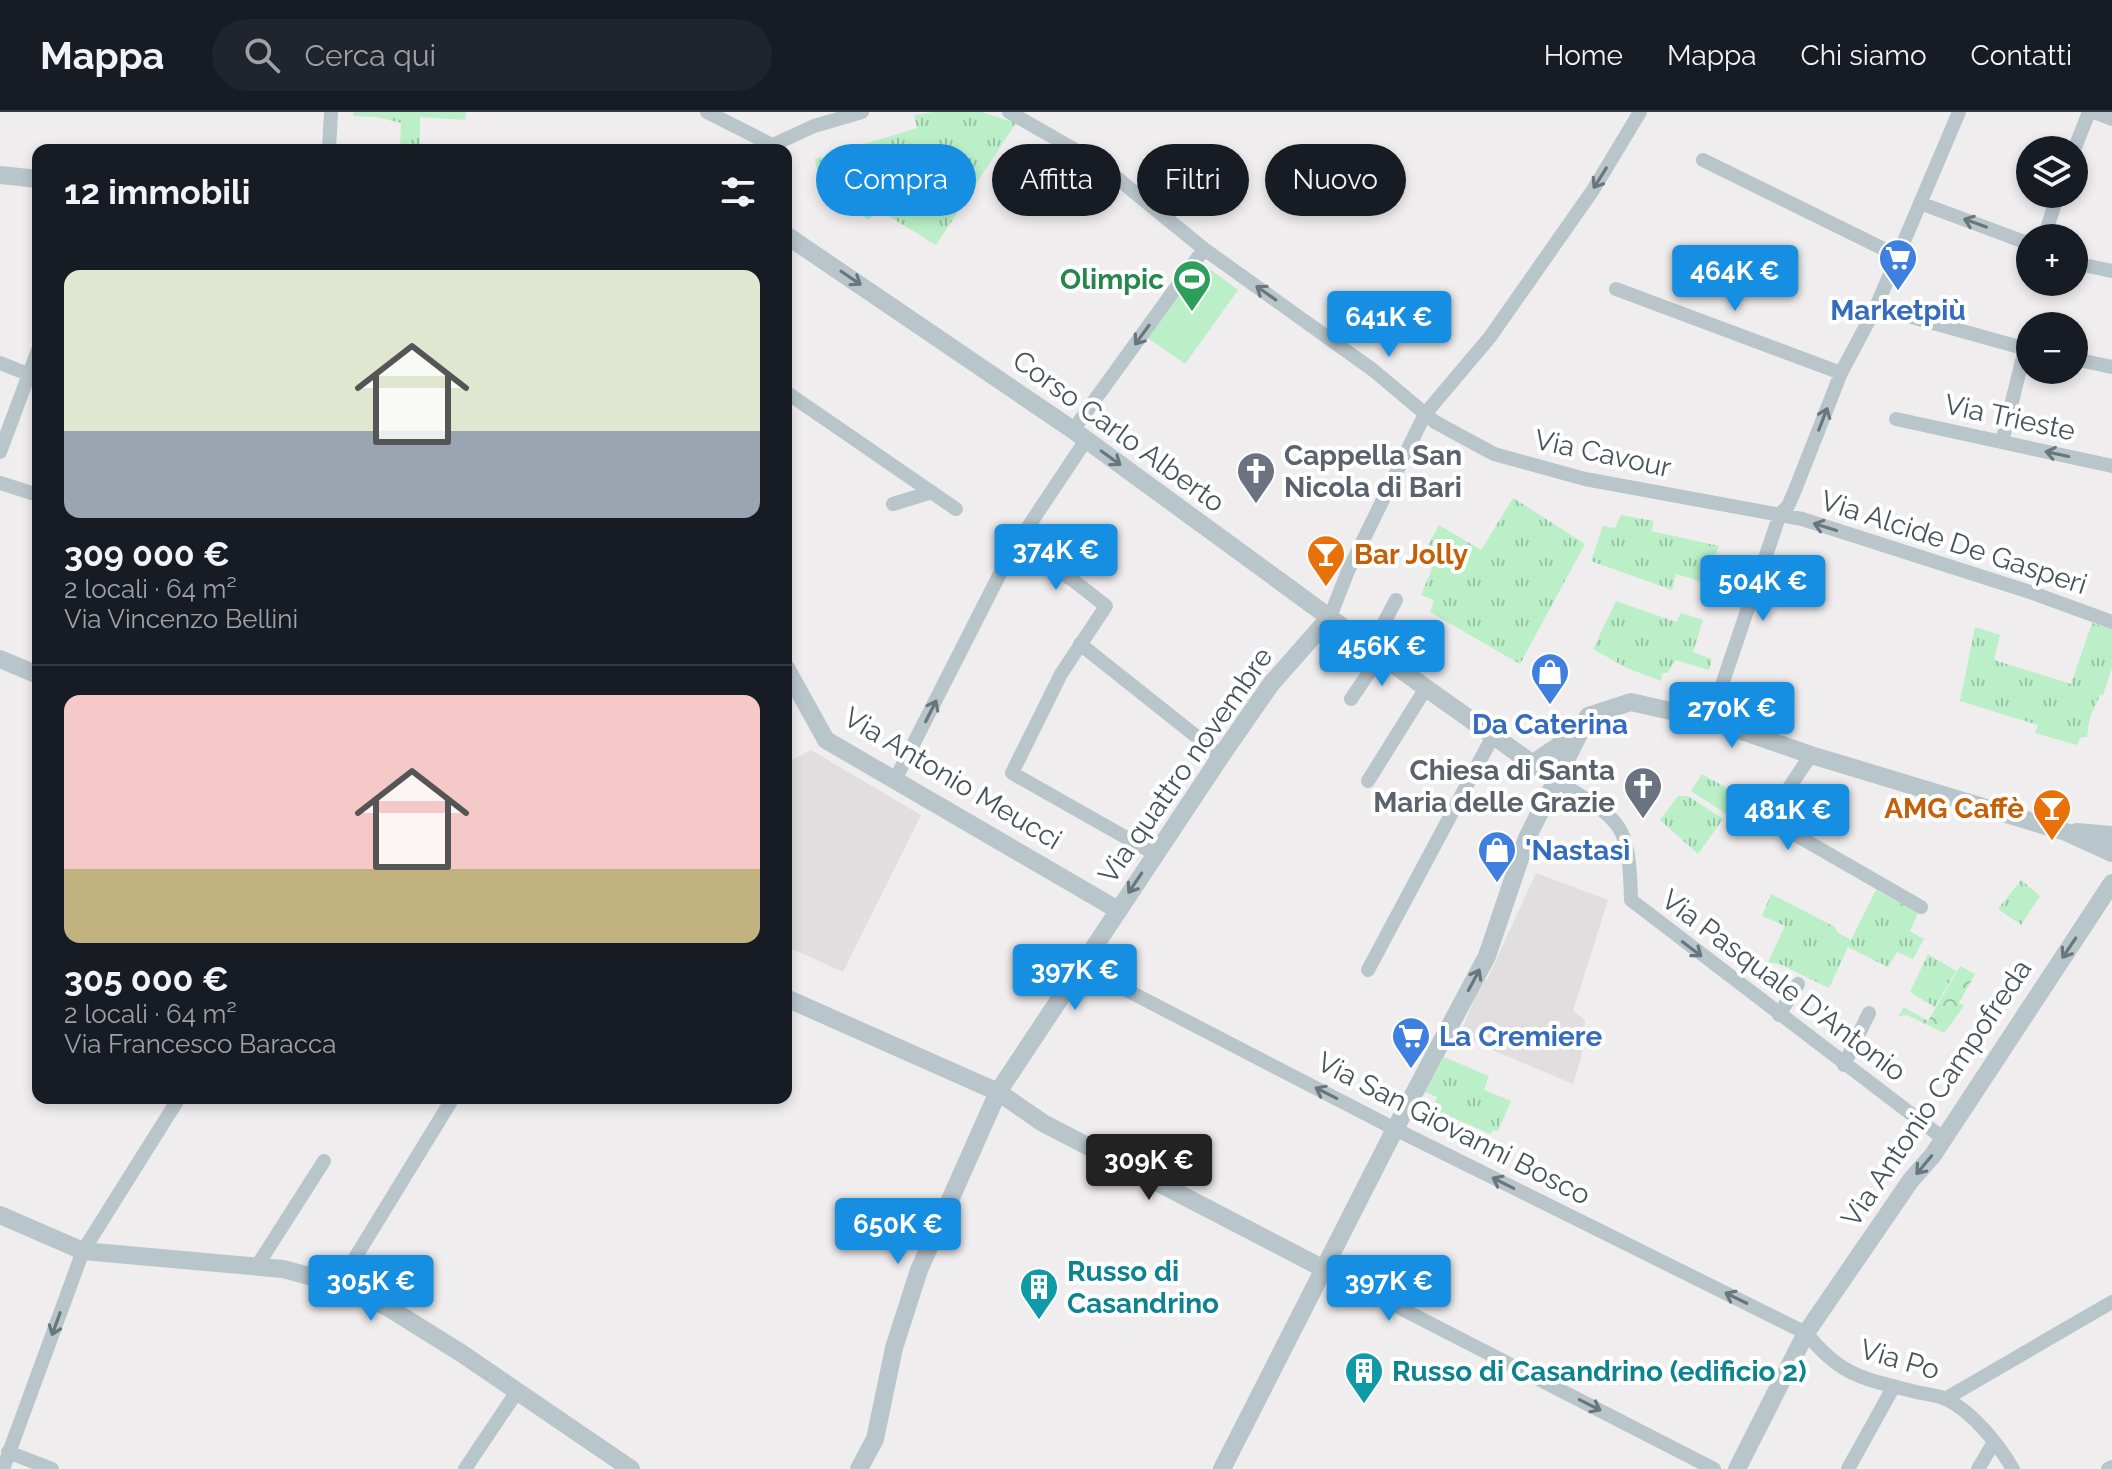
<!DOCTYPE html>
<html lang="it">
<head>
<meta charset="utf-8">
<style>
	body { margin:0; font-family:Raleway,sans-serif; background:#20242c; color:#f1f3f6; height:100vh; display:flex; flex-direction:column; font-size:30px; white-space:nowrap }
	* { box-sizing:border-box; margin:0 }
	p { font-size:26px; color:#9ea1a6 }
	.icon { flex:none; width:44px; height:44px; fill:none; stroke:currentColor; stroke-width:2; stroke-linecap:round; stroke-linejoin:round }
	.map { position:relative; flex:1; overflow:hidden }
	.details { position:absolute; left:32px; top:32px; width:760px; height:960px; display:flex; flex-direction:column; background:#171b24; border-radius:16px; box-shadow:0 4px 12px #0003 }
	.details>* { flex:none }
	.guide { position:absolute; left:816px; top:32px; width:760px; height:72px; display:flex; gap:16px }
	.fabs { position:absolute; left:2016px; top:24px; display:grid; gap:16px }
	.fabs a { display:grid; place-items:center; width:72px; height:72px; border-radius:50%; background:#171b24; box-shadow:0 4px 12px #0003; font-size:40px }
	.price { position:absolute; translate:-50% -68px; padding:0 18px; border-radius:8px; background:#168ee1; color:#fff; font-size:26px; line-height:52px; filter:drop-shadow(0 2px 4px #0008) }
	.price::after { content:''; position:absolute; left:50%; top:48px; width:24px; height:18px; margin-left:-12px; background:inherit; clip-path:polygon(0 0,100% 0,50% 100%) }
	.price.current { background:#222; color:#fff }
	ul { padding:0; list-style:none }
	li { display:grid; align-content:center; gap:16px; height:424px; padding:0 32px }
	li+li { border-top:2px solid #363941 }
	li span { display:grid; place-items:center; height:248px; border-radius:16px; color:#555 }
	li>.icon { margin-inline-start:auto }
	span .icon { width:144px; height:144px; fill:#fffc; stroke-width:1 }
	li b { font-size:34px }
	h2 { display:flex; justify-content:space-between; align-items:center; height:96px; padding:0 32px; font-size:34px }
	.pill { padding:0 28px; border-radius:36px; background:#171b24; box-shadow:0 4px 12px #0003; font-size:28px; line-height:72px }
	.pill.current { background:#168ee1; color:#fff }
	header { display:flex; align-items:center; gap:48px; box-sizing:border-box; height:112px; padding:0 40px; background:#171b24; border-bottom:2px solid #363941 }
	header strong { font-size:38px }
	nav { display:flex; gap:44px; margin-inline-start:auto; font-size:28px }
	.search { width:560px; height:72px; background:#20242c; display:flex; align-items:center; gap:20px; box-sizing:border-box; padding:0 28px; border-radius:44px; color:#9ea1a6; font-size:30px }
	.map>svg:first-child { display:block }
	.education { fill:#e1dee0 }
	.grass { fill:url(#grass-tufts) }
	.forest { fill:url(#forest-crowns) }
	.pitch { fill:#baefc7 }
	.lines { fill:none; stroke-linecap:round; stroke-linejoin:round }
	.minor { stroke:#b8c5cb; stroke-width:14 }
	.tertiary { stroke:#b8c5cb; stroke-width:18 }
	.oneway { stroke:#68767d }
	.labels { text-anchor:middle; stroke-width:8; stroke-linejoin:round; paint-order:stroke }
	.leisure-label { font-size:28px; font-weight:bold; fill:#27864d; stroke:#fff; text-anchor:end }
	.shop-label { font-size:28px; font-weight:bold; fill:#366cbe; stroke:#fff }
	.street-label { font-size:28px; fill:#45545b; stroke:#fff }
	.worship-label { font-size:28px; font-weight:bold; fill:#5b616d; stroke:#fff; text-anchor:start }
	.food-label { font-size:28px; font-weight:bold; fill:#c56008; stroke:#fff; text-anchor:start }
	.culture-label { font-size:28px; font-weight:bold; fill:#0d838f; stroke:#fff; text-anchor:start }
</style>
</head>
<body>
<header>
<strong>Mappa</strong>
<div class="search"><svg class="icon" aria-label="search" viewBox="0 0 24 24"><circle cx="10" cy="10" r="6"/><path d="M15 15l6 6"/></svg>Cerca qui</div>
<nav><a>Home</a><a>Mappa</a><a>Chi siamo</a><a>Contatti</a></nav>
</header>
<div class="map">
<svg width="2112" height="1357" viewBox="0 0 2112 1357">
	<defs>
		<pattern id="grass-tufts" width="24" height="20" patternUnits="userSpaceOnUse" patternTransform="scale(2)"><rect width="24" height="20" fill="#baefc7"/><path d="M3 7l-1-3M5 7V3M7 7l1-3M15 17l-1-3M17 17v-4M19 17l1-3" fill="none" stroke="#99c4a5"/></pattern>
		<pattern id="forest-crowns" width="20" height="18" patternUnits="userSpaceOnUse" patternTransform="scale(2)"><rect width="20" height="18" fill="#baefc7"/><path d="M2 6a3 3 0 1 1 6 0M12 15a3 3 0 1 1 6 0" fill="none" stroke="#99c4a5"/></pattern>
	</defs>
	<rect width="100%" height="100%" fill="#f0edee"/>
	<path class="education" d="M811,638L921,703L843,860L786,834V651Z
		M1536,761L1608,788L1573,899L1585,908L1581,946L1573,972L1459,924L1483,867L1487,868Z"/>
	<path class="grass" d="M354,0H466L465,8L420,5V35L400,34L401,11L376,5L353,4Z
		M933,0H981L1016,11L936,133L877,97L869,108L837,88L834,91L821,82L815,47L917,16L914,3Z
		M1513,386L1585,432L1520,552L1430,500L1434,488L1421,483L1432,457L1419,450L1439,413L1481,438Z
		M1621,403L1654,409L1651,419L1719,434L1705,471L1676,462L1672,478L1591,449L1603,414L1615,416Z
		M1616,489L1676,510L1681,501L1703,508L1693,540L1712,547L1709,558L1676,548L1667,561H1662L1661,569L1627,556L1593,537Z
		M2092,511L2112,517V556L2103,583H2100L2090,605L2087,625H2081L2077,633L2035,621L2038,613L1960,589L1975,515L2000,523L1994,548L2071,572Z
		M1702,662L1753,691L1740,711L1691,679Z
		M1678,684H1688L1723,707L1698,742L1660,708Z
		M2021,768L2040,784L2021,813L1998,797Z
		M1876,778L1918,801L1910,819L1924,827L1913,847L1897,840L1888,855L1848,835L1829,876L1782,853L1768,850L1785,814L1762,804L1771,782L1835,815L1837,820L1851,828Z
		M1928,842L1956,859L1935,895L1910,880Z
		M1444,945L1489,964L1484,978L1511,989L1498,1019L1493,1018L1491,1022L1432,997L1437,985L1425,980Z"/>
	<path class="forest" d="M1960,854L1975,862L1959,891L1964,894L1944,921L1907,903L1898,904L1904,895L1928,909Z"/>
	<path class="pitch" d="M1199,149L1238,178L1185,252L1145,224Z"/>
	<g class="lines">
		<path class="minor" d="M707,0L770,32
			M1009,0L1079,40L1117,66L1204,137L1373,258L1435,310L1494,342L1585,367L1802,407L2030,480L2112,510
			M2094,0L2112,7
			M329,38L331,0
			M762,38L814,14L862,0
			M2074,38L2089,0
			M1703,48L1898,144
			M1920,91L2030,132
			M2044,126L2058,82
			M2074,151L2112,159
			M1616,177L1841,261
			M1876,195L2030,238
			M2074,247L2112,255
			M0,251L28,262
			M786,280L956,397
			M1896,307L2112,354
			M1073,318L1204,137
			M2002,330L2025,237
			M0,340L38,238
			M0,371L38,383
			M893,392L932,380
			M1017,432L1074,469L1106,494L1061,562L1012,661L1155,742
			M1330,505L1348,459L1425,302L1490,225L1593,78L1640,0
			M1080,532L1221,644
			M1371,535L1396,488
			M1351,587L1381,543
			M1710,608L1780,402L1788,394L1795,378L1841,261L1876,195L1959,0
			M1811,643L1768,707L1921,795
			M895,668L1010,442L1086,328
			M1368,669L1426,576
			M1557,669C1622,709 1629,709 1631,788L1944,1027
			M1080,854L1395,1017L1806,1221C1842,1265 1862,1266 1916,1280C1925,1282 1937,1283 1946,1287C1973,1300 1998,1332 2013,1357
			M1368,858L1493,624
			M1779,903L1798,872
			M1844,953L1869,901
			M257,1154L324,1049
			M1324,1157L1714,1357
			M339,1172L453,986
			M1945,1287L2112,1190
			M8,1340L52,1357
			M3,1357L83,1139L179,986
			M465,1357L518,1278
			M1848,1357L1894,1274
			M1978,1357L1994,1330
			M2108,1357L2112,1355"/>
		<path class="tertiary" d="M0,63L38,67
			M786,123L1073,318L1426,576L1557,669
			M0,547L38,563
			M786,556L826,628L1118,798
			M1532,652L1579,620
			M2077,720L2112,723
			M786,886L998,980L1043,1011L1324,1157
			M0,1103L83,1139L283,1157L339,1172L389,1196L461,1241L631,1357
			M859,1357L875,1327L894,1236L919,1158L998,980L1221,644L1271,572L1330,505
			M1222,1357L1395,1017L1487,844L1527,726L1588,604L1631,590L1710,608L1811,643L2066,720L2112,741
			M1737,1357L1806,1221L1911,1068L1933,1043L2112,771"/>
	</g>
	<defs><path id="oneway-shaft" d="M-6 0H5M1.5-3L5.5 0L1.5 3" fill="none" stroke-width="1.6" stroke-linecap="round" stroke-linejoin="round" transform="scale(2)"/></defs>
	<g class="oneway">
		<use href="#oneway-shaft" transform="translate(1600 66) rotate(122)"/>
		<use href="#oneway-shaft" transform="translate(1975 111) rotate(-160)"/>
		<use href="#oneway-shaft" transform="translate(851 166) rotate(34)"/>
		<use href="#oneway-shaft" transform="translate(1266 181) rotate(-145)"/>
		<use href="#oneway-shaft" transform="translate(1142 223) rotate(126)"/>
		<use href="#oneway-shaft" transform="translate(1823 307) rotate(-69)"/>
		<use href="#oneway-shaft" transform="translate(2057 342) rotate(-168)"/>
		<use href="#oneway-shaft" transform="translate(1111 346) rotate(36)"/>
		<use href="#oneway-shaft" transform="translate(1825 415) rotate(-163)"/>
		<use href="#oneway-shaft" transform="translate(931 599) rotate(-63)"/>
		<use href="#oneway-shaft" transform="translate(1135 771) rotate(124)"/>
		<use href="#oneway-shaft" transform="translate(2069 836) rotate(124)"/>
		<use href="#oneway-shaft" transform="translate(1692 837) rotate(37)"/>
		<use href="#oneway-shaft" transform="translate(1474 868) rotate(-62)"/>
		<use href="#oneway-shaft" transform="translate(1326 981) rotate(-153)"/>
		<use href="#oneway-shaft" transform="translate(1924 1053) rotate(130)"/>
		<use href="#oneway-shaft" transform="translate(1503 1071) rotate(-153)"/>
		<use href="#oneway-shaft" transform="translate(1736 1186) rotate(-154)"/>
		<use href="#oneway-shaft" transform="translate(56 1212) rotate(110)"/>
		<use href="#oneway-shaft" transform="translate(1590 1293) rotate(27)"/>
	</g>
	<defs>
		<symbol id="supermarket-pin" viewBox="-11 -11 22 30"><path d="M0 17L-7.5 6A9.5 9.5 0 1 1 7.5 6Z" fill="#3f7fe0" stroke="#fff"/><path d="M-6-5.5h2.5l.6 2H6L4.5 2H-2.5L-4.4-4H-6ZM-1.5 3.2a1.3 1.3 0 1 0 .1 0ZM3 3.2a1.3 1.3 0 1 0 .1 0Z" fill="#fff"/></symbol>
		<symbol id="stadium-pin" viewBox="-11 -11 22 30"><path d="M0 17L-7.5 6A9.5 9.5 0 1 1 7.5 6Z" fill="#2e9e5b" stroke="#fff"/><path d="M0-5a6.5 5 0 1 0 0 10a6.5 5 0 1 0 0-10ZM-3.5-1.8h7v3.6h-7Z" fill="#fff"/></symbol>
		<symbol id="church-pin" viewBox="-11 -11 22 30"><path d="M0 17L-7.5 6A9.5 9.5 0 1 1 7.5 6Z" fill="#6b7280" stroke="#fff"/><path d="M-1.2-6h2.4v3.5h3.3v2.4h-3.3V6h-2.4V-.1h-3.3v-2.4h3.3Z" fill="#fff"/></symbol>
		<symbol id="bar-pin" viewBox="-11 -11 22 30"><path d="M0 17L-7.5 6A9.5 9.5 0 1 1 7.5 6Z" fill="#e8710a" stroke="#fff"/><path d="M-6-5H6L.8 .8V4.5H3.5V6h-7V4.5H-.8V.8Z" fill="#fff"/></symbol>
		<symbol id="shop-pin" viewBox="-11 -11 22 30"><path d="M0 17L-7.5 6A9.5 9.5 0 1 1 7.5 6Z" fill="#3f7fe0" stroke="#fff"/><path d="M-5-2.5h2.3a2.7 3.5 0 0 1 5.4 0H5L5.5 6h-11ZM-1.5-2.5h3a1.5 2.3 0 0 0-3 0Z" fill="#fff"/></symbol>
		<symbol id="building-pin" viewBox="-11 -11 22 30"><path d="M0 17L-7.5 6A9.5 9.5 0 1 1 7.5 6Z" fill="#0f9aa8" stroke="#fff"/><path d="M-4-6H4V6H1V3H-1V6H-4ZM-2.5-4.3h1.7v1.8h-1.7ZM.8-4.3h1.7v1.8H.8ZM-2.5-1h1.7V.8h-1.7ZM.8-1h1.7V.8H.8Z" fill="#fff"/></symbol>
	</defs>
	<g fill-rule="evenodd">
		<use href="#supermarket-pin" x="1876" y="124" width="44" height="60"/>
		<use href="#stadium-pin" x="1170" y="145" width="44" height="60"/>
		<use href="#church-pin" x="1234" y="337" width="44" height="60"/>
		<use href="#bar-pin" x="1304" y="420" width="44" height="60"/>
		<use href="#shop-pin" x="1528" y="538" width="44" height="60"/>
		<use href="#church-pin" x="1621" y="652" width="44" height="60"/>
		<use href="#bar-pin" x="2030" y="674" width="44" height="60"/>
		<use href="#shop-pin" x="1475" y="716" width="44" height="60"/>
		<use href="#supermarket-pin" x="1389" y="902" width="44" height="60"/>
		<use href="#building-pin" x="1017" y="1153" width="44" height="60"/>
		<use href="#building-pin" x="1342" y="1237" width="44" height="60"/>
	</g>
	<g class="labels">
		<g class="leisure-label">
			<text x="1164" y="177">Olimpic</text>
		</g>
		<g class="shop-label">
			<text x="1898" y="208">Marketpiù</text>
			<text x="1550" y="622">Da Caterina</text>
			<text x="1525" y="748" text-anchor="start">'Nastasì</text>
			<text x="1439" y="934" text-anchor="start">La Cremiere</text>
		</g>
		<g class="street-label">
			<text transform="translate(2010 305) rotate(12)" y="10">Via Trieste</text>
			<text transform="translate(1119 319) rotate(36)" y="10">Corso Carlo Alberto</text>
			<text transform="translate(1603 341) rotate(12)" y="10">Via Cavour</text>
			<text transform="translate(1954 430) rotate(18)" y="10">Via Alcide De Gasperi</text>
			<text transform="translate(1185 653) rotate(-55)" y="10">Via quattro novembre</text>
			<text transform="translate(953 666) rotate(31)" y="10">Via Antonio Meucci</text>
			<text transform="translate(1784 873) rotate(37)" y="10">Via Pasquale D'Antonio</text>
			<text transform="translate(1936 981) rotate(-56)" y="10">Via Antonio Campofreda</text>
			<text transform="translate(1454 1016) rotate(27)" y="10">Via San Giovanni Bosco</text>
			<text transform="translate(1900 1247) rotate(16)" y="10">Via Po</text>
		</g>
		<g class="worship-label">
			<text x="1284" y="353">Cappella San<tspan x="1284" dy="32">Nicola di Bari</tspan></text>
			<text x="1615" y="668" text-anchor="end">Chiesa di Santa<tspan x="1615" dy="32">Maria delle Grazie</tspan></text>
		</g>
		<g class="food-label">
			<text x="1354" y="452">Bar Jolly</text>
			<text x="2024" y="706" text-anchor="end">AMG Caffè</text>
		</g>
		<g class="culture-label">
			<text x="1067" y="1169">Russo di<tspan x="1067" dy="32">Casandrino</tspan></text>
			<text x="1392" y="1269">Russo di Casandrino (edificio 2)</text>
		</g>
	</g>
</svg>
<div class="fabs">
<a><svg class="icon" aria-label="layers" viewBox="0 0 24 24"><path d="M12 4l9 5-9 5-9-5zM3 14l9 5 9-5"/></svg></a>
<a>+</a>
<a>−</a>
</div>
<b class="price" style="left:1735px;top:201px">464K €</b>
<b class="price" style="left:1389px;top:247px">641K €</b>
<b class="price" style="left:1056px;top:480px">374K €</b>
<b class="price" style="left:1763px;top:511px">504K €</b>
<b class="price" style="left:1382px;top:576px">456K €</b>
<b class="price" style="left:1732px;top:638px">270K €</b>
<b class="price" style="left:1788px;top:740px">481K €</b>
<b class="price" style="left:1075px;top:900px">397K €</b>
<b class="price current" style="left:1149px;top:1090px">309K €</b>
<b class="price" style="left:898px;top:1154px">650K €</b>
<b class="price" style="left:371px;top:1211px">305K €</b>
<b class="price" style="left:1389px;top:1211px">397K €</b>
<div class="guide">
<a class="pill current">Compra</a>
<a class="pill">Affitta</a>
<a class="pill">Filtri</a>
<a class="pill">Nuovo</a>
</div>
<section class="details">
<h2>12 immobili<svg class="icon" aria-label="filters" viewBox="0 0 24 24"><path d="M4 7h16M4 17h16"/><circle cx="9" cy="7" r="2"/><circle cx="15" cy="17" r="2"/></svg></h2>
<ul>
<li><span style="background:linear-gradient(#dfe7d0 65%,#9aa5b1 0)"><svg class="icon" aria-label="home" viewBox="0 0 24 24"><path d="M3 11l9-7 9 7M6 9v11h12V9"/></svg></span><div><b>309 000 €</b><p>2 locali · 64 m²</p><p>Via Vincenzo Bellini</p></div></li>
<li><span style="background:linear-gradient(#f6c9c9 70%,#c2b280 0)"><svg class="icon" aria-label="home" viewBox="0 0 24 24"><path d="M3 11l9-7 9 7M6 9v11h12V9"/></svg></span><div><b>305 000 €</b><p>2 locali · 64 m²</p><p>Via Francesco Baracca</p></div></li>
</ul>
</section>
</div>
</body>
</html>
